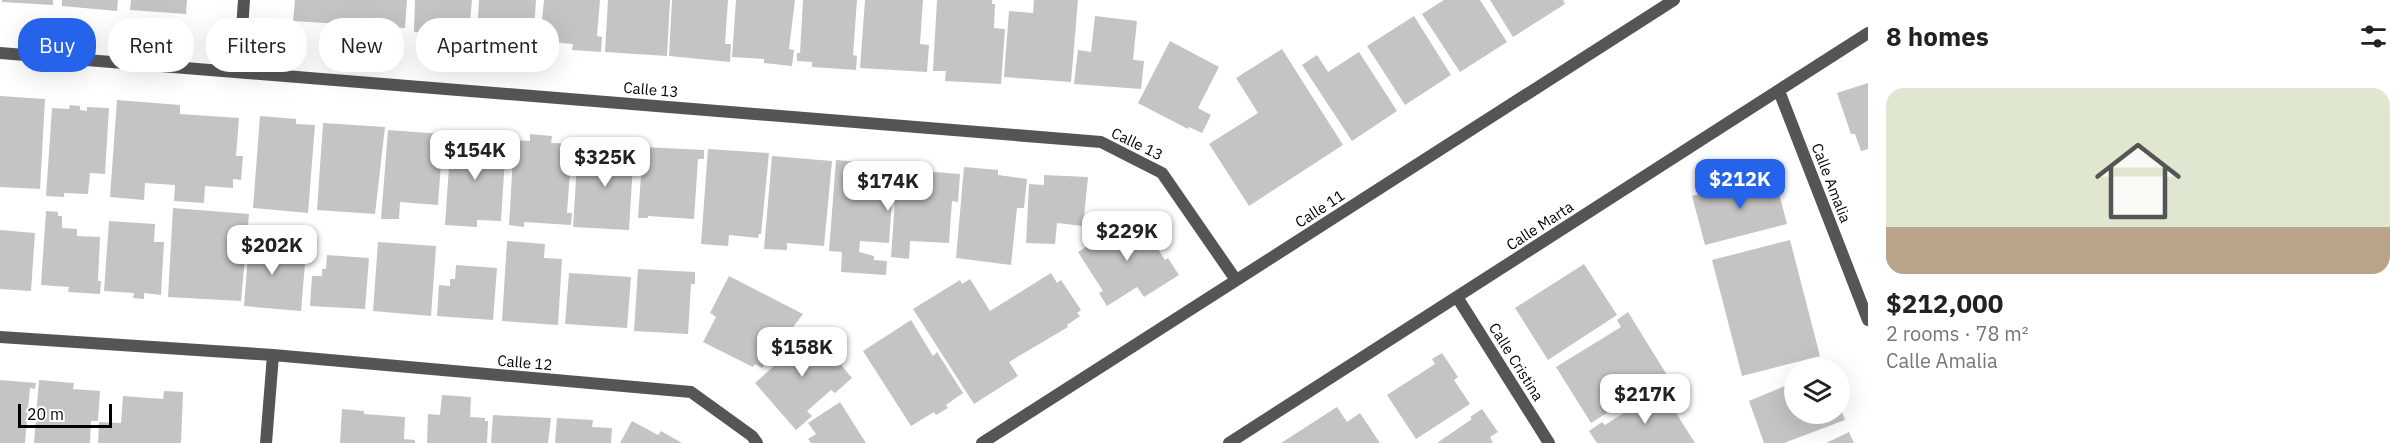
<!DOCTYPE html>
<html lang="en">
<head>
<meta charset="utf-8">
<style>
	body { margin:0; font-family:"IBM Plex Sans",sans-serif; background:#f6f6f6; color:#222; height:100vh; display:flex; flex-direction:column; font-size:22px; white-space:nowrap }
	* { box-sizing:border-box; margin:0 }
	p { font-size:20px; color:#767676 }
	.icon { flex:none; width:33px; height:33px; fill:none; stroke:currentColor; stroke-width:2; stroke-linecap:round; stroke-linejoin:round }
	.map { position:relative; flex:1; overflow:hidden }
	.sheet { display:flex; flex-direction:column; background:#fff; width:540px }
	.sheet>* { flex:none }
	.top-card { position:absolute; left:18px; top:18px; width:570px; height:54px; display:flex; gap:12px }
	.fabs { position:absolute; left:1784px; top:358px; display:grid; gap:12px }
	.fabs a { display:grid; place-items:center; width:66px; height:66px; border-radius:50%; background:#fff; box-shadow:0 6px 24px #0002; font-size:30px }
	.scale { position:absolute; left:18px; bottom:15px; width:94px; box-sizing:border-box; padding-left:6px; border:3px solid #000; border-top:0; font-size:16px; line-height:21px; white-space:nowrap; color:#000; -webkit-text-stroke:4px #fff; paint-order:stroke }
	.price { position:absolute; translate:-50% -51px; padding:0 14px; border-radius:12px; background:#fff; color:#222; font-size:20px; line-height:39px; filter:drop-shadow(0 2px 3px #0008) }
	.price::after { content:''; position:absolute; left:50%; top:36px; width:18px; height:14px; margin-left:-9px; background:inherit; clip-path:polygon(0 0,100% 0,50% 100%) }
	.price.on { background:#2563eb; color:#fff }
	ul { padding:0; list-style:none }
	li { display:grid; align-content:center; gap:12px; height:318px; padding:0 18px }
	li+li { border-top:2px solid #e0e0e0 }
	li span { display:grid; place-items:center; height:186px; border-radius:18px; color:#555 }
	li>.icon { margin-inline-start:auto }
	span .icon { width:108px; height:108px; fill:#fffc; stroke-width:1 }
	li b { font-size:26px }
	h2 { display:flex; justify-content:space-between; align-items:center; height:72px; padding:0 18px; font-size:26px }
	.chip { padding:0 21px; border-radius:24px; background:#fff; box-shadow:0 6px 24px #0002; font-size:21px; line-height:54px }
	.chip.on { background:#2563eb; color:#fff }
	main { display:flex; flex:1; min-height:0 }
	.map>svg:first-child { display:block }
	.building { fill:#c4c4c4 }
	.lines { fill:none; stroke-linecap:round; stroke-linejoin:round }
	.street { stroke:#555; stroke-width:12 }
	.labels { text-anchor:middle; stroke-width:5; stroke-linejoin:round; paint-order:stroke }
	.street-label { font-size:15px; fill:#000; stroke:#fff }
</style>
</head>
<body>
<main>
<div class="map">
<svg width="1868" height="443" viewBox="0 0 1868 443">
	<rect width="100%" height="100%" fill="#fff"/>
	<path class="building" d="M2,0H53V5L2,2Z
		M62,0H118L117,11L62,6Z
		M131,0H187L186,14L130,10Z
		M295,0H407L405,28L293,21Z
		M415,0H472L469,35L414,32Z
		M479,0H536L534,30L537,31L536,45L510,43V36L494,35V38L477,36Z
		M544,0H600L597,36L602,37L601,52L572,50L573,44L540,41Z
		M608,0H670L667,56L605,52Z
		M672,0H728L725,44H731L730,62L669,56Z
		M736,0H795L789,49L794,50L792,66L764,63V59L732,57Z
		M803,0H857L853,55L857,56L856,70L812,67V62L797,61V53H800Z
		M865,0H923L920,44L929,45L927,72L860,68Z
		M937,0H992V4H995L994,28L1005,29L1001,84L945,81L946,71H933Z
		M1034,0H1078L1071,82L1004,77L1009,11L1033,13Z
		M1444,0H1480L1507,42L1460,72L1422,14Z
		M1490,0H1563L1565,4L1513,37Z
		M1095,16L1137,21L1133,60L1144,61L1141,89L1074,84L1078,50L1091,52Z
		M1414,16L1451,75L1405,105L1367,46Z
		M1170,41L1219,67L1198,108L1211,115L1202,133L1189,127L1188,129L1138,103Z
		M1282,49L1343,145L1249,206L1209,144L1258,113L1236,78Z
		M1359,52L1397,111L1352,141L1302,65L1317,55L1328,72Z
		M1868,83V149L1861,151L1855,134H1851L1837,93Z
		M0,96L45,99L40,189L0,187Z
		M117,100L180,105V114L239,118L236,156H243L241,180L233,179V188L205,186L204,203L174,201L175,185L145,183L144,200L110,197Z
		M70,105L80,106V110L87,111V107L109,108L105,174L90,173L88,194L64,193V197L46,196L52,108L69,109Z
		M260,116L296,119V124L315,125L308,213L253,208Z
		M323,123L385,127L375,214L317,210Z
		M388,130L443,134L438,205L400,202L399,219H381Z
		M530,134L552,136L551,143L572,144L567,213H572L571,225L524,222V227L509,225L514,140L530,141Z
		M498,135L503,137L506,142L501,221L477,220V227L445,225L451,137L490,140Z
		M612,145L640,146L639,164H633L629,230L573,227L578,148L612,153Z
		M643,147L704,150V159H698L694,219L648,216V218H638Z
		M708,149L769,153L761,234H759L758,238L729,235L728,246L701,244Z
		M772,156L832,161L824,246L787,243V250L764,249Z
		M836,160L871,163L870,167L960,174L958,202L952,201L949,243L910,241L909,259L891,257L895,200H892L889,243L860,241L859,252L874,256V260L887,261L886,275L841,272L842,252L829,251Z
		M964,167L998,170V175L1027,179L1024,208H1017L1011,265L956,258Z
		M1774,174L1787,224L1705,245L1692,196Z
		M1044,175L1088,177L1083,226L1057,223L1055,244L1026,243L1029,184L1044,185Z
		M173,208L249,214L241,301L168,297Z
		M46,211L58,212V216H62V228L77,229V236L100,237L98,281H101L100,294L68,292L69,287L41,285Z
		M1136,215L1165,260L1168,258L1179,275L1144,297L1137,287L1107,306L1099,293L1103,291L1078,252Z
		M109,221L155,224L154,242H164L161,295L144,293V299L133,298L134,293L104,291Z
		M0,230L35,233L31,291L0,289Z
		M250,232L282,234L280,262L305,264L301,311L244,306Z
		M1790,240L1820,356L1742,376L1712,260Z
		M507,241L545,244L544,258L562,259L558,325L502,321Z
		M378,242L436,246L431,316L373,311Z
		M327,255L369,258L365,309L310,306L312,276H322V269H326Z
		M1584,264L1617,315L1548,360L1515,308Z
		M456,265L497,268L493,320L437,316L439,285L450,286V279H455Z
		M638,269L695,272V284H691L688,334L634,331Z
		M569,273L631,277L627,328L565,324Z
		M1051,273L1057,283L1061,280L1081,310L1077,313L1080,316L1067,325L1068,327L1009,362L1018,376L974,404L913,309L960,280L962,284L970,279L990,311Z
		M729,276L803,314L762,368L755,364L753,367L703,342L716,317L710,313Z
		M1628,312L1667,375L1591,423L1556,367L1621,327L1617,320Z
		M911,320L933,356L937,352L963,393L946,405L948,408L936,415L934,412L911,426L863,351Z
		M800,329L816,348L822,342L852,378L835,393L831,390L807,411L812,416L796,430L755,383L783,358L778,352L784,346L783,345Z
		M1442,353L1458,377L1454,380L1470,404L1416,439L1387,395L1435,364L1432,359Z
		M0,380L36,383L35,389L30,388L25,443H0Z
		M39,380L74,383L73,389L100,391L98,421H91L90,443H34Z
		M1794,382V414H1839V404L1845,420L1784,443H1764L1749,401Z
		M1661,389L1695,443H1597L1589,431L1602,422L1605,425Z
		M164,391L183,392L181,443H98L99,422L121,423L123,396L163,399Z
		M442,395L471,397L470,417L485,418V421H488L487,443H427L428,414L440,415Z
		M840,402L866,443H811L808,439L816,434L808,423Z
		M1337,407L1347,422L1360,413L1380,443H1281Z
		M342,409L364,411V414L405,417L404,439L415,440V443H340Z
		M1482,409L1498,432L1490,437L1493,443H1437L1472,419L1470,417Z
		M493,415L551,418L548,443H491Z
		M557,418L593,420L592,427L612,428L611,443H555Z
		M632,421L658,435L661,431L682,443H620Z
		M1849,432L1854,443H1826Z"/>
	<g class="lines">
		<path class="street" d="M0,53L1101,142L1162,173L1236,280
			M239,72L244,0
			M1779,91L1868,320
			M1457,297L1549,443
			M0,337L273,355L691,392L752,436L757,443
			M266,443L273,355
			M982,443L1674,0
			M1229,443L1868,33"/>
	</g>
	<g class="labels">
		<g class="street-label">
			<text transform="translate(651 90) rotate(5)" y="5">Calle 13</text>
			<text transform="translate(1137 144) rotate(26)" y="5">Calle 13</text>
			<text transform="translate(1831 183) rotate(69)" y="5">Calle Amalia</text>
			<text transform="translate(1320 209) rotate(-33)" y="5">Calle 11</text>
			<text transform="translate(1540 226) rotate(-33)" y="5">Calle Marta</text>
			<text transform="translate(1516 362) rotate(58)" y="5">Calle Cristina</text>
			<text transform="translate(525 363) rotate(5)" y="5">Calle 12</text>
		</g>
	</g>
</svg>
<div class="fabs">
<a><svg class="icon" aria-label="layers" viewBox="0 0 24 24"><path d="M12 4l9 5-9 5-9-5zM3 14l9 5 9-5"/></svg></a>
</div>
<div class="scale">20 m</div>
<b class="price" style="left:475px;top:181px">$154K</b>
<b class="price" style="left:605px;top:188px">$325K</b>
<b class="price on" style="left:1740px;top:210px">$212K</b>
<b class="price" style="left:888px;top:212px">$174K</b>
<b class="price" style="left:1127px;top:262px">$229K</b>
<b class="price" style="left:272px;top:276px">$202K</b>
<b class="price" style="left:802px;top:378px">$158K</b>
<b class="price" style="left:1645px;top:425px">$217K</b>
<div class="top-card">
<a class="chip on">Buy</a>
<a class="chip">Rent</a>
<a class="chip">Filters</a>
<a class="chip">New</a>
<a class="chip">Apartment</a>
</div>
</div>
<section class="sheet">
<h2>8 homes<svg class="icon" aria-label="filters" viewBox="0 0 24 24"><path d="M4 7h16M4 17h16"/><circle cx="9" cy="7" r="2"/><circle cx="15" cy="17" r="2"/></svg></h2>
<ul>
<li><span style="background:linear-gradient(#dfe7d0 75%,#b9a48a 0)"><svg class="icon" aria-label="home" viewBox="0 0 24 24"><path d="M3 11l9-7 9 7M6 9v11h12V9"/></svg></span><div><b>$212,000</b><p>2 rooms · 78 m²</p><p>Calle Amalia</p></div></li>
</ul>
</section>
</main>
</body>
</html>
